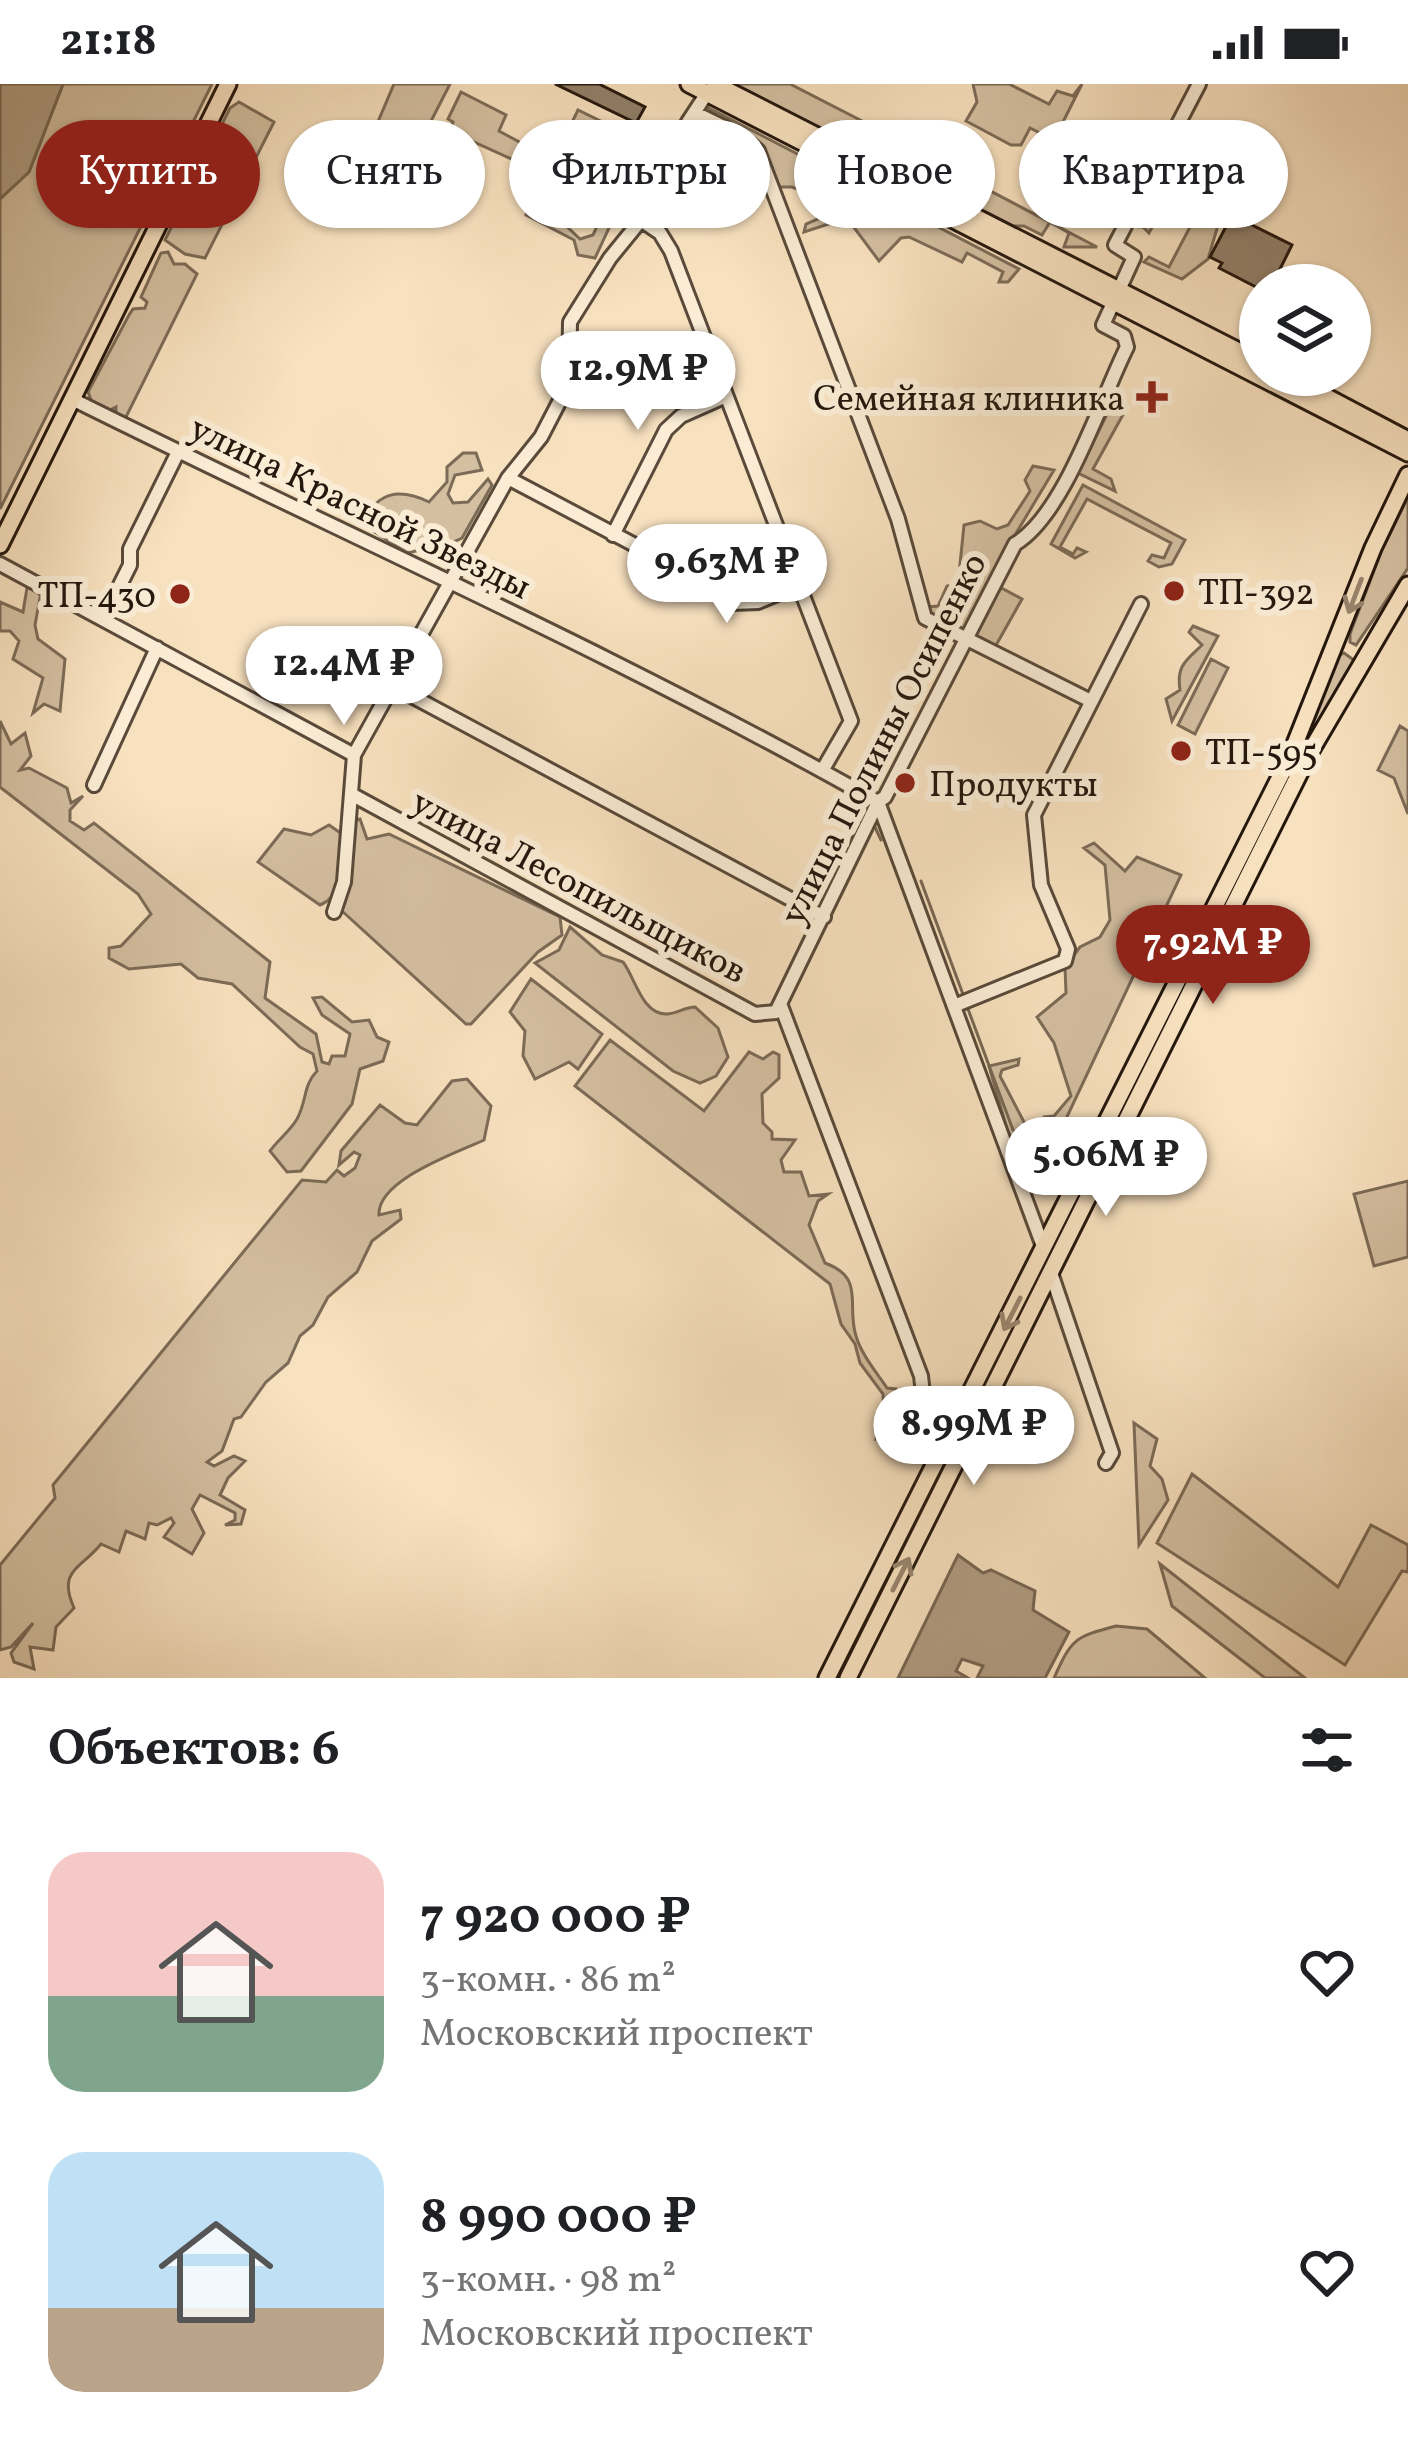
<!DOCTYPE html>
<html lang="ru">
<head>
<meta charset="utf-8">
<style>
	body { margin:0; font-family:Vollkorn,serif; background:#f6f6f6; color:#202124; height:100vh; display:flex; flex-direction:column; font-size:45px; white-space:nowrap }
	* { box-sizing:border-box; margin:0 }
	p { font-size:39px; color:#757577 }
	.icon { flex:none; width:66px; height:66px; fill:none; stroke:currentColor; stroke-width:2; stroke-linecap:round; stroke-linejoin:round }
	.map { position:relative; height:1594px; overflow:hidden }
	.side { display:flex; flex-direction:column; background:#fff; flex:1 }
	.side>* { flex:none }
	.banner { position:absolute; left:36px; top:36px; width:1338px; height:108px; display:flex; gap:24px }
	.controls { position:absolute; left:1239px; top:180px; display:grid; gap:24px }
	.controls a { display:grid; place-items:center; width:132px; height:132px; border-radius:50%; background:#fff; box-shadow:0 3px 9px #0004; font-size:60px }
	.price { position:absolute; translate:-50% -102px; padding:0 27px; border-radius:42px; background:#fff; color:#222; font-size:39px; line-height:78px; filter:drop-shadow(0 3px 6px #0008) }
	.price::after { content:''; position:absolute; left:50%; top:72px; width:36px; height:27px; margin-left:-18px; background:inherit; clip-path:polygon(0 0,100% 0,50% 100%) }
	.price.on { background:#8f2418; color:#fff }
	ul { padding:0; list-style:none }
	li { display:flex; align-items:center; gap:36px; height:300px; padding:0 48px }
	li span { display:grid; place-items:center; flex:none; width:336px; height:240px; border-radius:36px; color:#555 }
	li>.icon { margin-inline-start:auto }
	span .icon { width:144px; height:144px; fill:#fffc; stroke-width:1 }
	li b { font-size:51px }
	h2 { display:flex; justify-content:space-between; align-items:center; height:144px; padding:0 48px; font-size:51px }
	.tag { padding:0 42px; border-radius:54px; background:#fff; box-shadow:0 3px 9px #0004; font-size:42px; line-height:108px }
	.tag.on { background:#8f2418; color:#fff }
	.status { display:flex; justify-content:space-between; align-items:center; height:84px; padding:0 60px; background:#fff; direction:ltr }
	.status svg { height:33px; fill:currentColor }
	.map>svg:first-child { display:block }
	.green { fill:#d4bfa1; stroke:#7c6b57; stroke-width:3 }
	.water { fill:#b09c82; stroke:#786753; stroke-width:3 }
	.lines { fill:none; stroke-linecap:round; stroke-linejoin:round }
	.stream { stroke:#786753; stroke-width:3 }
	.building { fill:#92806a; stroke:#24170d; stroke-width:3 }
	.minor-casing { stroke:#594a3a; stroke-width:18 }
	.major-casing { stroke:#24170d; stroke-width:21 }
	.minor { stroke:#faecd5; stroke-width:12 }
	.major { stroke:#f8e1bf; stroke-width:15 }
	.oneway { stroke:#99866f }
	.poi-dot { fill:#8f2418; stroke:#faecd5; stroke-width:4.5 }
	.labels { text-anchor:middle; stroke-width:12; stroke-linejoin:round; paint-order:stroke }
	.poi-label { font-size:36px; fill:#24170d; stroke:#faecd5; text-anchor:start }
	.street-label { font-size:36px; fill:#24170d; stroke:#faecd5 }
</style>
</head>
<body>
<div class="status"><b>21:18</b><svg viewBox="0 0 49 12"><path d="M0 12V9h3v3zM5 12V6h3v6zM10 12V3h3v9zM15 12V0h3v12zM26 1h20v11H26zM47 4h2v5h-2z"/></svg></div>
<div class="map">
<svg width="1408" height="1594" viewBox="0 0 1408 1594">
	<rect width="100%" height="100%" fill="#f8e1bf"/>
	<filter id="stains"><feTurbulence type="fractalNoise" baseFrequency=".00167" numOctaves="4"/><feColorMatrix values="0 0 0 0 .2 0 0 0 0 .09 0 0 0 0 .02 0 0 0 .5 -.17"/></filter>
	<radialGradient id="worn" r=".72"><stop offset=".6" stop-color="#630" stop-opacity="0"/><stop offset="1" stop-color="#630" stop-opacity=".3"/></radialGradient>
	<path class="green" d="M63,0H212L0,425V115L29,88Z
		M394,0H450L427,45L420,43L366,66Z
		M731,0H790L899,56L905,61L898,78L884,81Z
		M973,0H1009L1049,20L1057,7L1073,12L1082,0L1058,48L1050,54L1030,44L1021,61H1011L966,37L977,18Z
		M461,8L506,31L499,47L540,69V83L577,101L579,109L560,136L580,155L593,151L612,110L552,79L578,26L627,50L628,60L639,69L646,53L650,56L595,174L578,171L574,156L526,131L532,109L536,113L537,127L545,113L530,105L538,87L450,47L453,38L448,35Z
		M239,18L274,38L205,174L185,170L165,156L230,24Z
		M705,22L1019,185L1008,198H999L1003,188L967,169L962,178L909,153L901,154L879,177L847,134L804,148L806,140L827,131L822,115L792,103H778L762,71Z
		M1180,38L1226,88L1221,131L1208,175L1182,195L1144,178L1149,173L1169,183L1221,84L1191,69L1149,149L1143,143L1124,142Z
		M911,69L920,70L1097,163H1064L1069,149L1050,138L1042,151L1024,142H1011L908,92L906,81Z
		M168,168L174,180H185L197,190L123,339L116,332V323L106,328L93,321L88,308L129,231L133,225L145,224L147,218L141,213L161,169Z
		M1112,320L1125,327L1093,385L1111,395L1115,407L1078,389Z
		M463,369H476L482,386L455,391L448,410L453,419L468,418L488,395L492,401L462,454L449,460L441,447L433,446L421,466L407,469L367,443C372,405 402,405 429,418L447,398V383Z
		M1033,382L1054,386L997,481L998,502L1022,515L995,563L929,532L927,523L938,522L947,502L958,500L964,441L980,437L997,445L1008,441L1030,407L1025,396Z
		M1083,401L1185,456L1172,480L1159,483L1148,477L1152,471L1164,474L1171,459L1087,415L1060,463L1073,470L1077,464L1086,468L1075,474L1051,460Z
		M1408,413V484L1356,561L1350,558V550L1381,468Z
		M28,498L41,508L35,541L38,555L65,575L60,627L44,620L33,629L43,594L13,575L19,557L10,547H0V518L23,528Z
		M1193,542L1218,552L1172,637L1166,615L1180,606C1176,581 1187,576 1202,561L1189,548Z
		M1344,569L1355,577L1184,906L1182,902L1311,642L1336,573Z
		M1211,575L1228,584L1195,650L1178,641Z
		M0,637L11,660L25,649L31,672L20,686L29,684L67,704L71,719L83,712L70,726V737L84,746L94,739L270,878L265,914L316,950L322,978L329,980L332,972H345L350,950L322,931L313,914L322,913L352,938L369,936L377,953L389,958L383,977L360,985L352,1020L301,1087L287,1088L270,1067C278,1056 290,1047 297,1035C307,1017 303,1001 317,987L313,970L300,963L232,900L198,894L181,880L129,885L109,874V864L121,862L151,830L138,810L0,703Z
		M1400,642L1408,647V730L1394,694L1378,686Z
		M360,735L367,755L389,750L560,833L562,851L538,868L471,940H466L342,827L352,737Z
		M329,741L342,750C341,776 348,809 320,821L258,778L284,745L311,751Z
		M1094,759L1125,787L1137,773L1181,791L1057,1054C1039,1059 1029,1068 1010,1056L989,982L1019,975L1018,981L1002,986L1000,992L1025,1040H1039L1044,1033L1054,1032L1071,1012L1054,959L1037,933L1066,909L1065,883L1080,863L1100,853L1110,836L1105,781L1084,764Z
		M570,843L602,871L623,878C635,893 642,931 667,930C676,930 685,923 695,923L718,944L728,973L716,992L700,999L673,987L535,879L559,866Z
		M531,895L602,950L578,985L569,978L535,995L523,972L525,947L510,928Z
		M610,956L704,1027L749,968L763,975L773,968L779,971V994L762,1010L763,1039L772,1048V1055L795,1056L781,1076L784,1088H801L809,1112L828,1110L818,1117L809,1141L825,1179C866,1194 846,1221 856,1252C861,1270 877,1289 887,1304L896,1305L905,1327L892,1354L876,1355L884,1330L883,1310L860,1279L855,1260L841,1240L830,1200L575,1002Z
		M467,995L491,1022L484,1056C456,1069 377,1096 379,1131L400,1126L401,1135L372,1157L357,1188L328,1213L313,1241L300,1252L288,1279L266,1298L241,1333L234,1335L222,1367L207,1378L214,1382L234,1372L245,1377L228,1394L220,1411L245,1426L241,1440L225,1441L235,1436V1429L200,1411L192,1425L204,1449L192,1470L164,1453L174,1439L171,1434L157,1441L149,1439L145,1455L126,1447L119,1468L101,1460C81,1485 57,1486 74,1524L56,1543L53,1566L30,1563L34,1585L14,1578L11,1569L33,1539L11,1563L0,1566V1481L55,1414L53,1401L302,1096L326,1098L337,1086L344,1092L355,1084L360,1071L354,1068L339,1081L341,1067L380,1021L405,1039L417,1041L452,997Z
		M1408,1097V1173L1374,1182L1354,1110Z
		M1134,1339L1157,1355L1150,1382L1162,1395L1168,1416L1139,1461Z
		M1192,1390L1338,1503L1371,1441L1408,1461V1488L1402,1487L1345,1581L1157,1459Z
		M1160,1480L1305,1594H1265L1172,1522Z
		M1116,1542L1147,1545L1205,1594H1054C1072,1554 1075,1553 1116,1542Z"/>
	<path class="water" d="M0,0H63L29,88L0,115Z
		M958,1471L983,1489L991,1486L1035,1507L1033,1526L1069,1548L1045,1594H977L983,1582L962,1575L956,1587L968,1594H898Z"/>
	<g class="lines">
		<path class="stream" d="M874,741L881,756
			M921,797L964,913
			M968,925L1013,1046"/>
	</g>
	<path class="building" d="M555,0H599L645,23L636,39Z
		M1232,131L1292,161L1272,201H1260V205L1219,184L1222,179L1210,173Z"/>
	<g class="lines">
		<defs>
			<path id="minor" d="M697,30L740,51L758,67L898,435L925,534L1089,616
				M641,136L660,149L671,167L851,637L822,687
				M72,315C341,449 616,570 878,718L1044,1165
				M508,394L667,478L732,519L758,518L799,501
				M613,451L666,346L681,332L726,312
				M0,480L354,671
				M103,535L130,481V465L178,368
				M395,603L824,833
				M94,701L157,564
				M351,710L755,930L776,928L878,718L885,713L1015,460C1065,430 1100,317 1127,263L1124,252L1103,241L1134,173L1115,161L1199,0
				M334,828L344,798L354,671L508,394L541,353L569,299L570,238L610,174L641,136L688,38L709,6
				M781,922L921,1292L923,1310L912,1355L936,1377
				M954,922L1065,877L1068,865L1041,801L1034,731L1141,520
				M1051,1189L1112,1369L1106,1379"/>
			<path id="major" d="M689,0L1408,369
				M715,0L1260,278
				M1285,291L1408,356
				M0,461L228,0
				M827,1594L1289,675L1373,464L1408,391
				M848,1594L1310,668L1408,501"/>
		</defs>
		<use href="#minor" class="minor-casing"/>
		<use href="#major" class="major-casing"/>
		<use href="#minor" class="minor"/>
		<use href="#major" class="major"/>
	</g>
	<defs><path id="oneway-shaft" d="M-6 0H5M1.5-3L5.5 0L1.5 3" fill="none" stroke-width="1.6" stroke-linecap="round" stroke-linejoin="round" transform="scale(3)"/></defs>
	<g class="oneway">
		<use href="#oneway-shaft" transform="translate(1355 512) rotate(111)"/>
		<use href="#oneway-shaft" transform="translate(1012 1230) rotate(117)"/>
		<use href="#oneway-shaft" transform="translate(901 1490) rotate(-63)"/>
	</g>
	<g class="poi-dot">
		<path d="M1146 295h12v12h12v12h-12v12h-12v-12h-12v-12h12z"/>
		<circle cx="1174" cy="507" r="12"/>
		<circle cx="180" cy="510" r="12"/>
		<circle cx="1181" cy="667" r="12"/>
		<circle cx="905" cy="699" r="12"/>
	</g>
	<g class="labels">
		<g class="poi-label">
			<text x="1125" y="326" text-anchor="end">Семейная клиника</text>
			<text x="1198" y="520">ТП-392</text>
			<text x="156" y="523" text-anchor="end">ТП-430</text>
			<text x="1205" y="680">ТП-595</text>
			<text x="929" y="712">Продукты</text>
		</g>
		<g class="street-label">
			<text transform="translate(361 422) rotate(26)" y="13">улица Красной Звезды</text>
			<text transform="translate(882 654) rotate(-63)" y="13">улица Полины Осипенко</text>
			<text transform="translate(580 801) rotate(28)" y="13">улица Лесопильщиков</text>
		</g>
	</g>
	<rect width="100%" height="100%" filter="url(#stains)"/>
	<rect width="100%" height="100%" fill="url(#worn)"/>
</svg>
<div class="controls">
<a><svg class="icon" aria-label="layers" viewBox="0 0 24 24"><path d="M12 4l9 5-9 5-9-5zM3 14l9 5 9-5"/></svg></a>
</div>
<b class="price" style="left:638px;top:349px">12.9M ₽</b>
<b class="price" style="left:727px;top:542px">9.63M ₽</b>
<b class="price" style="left:344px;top:644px">12.4M ₽</b>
<b class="price on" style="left:1213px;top:923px">7.92M ₽</b>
<b class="price" style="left:1106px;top:1135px">5.06M ₽</b>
<b class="price" style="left:974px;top:1404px">8.99M ₽</b>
<div class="banner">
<a class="tag on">Купить</a>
<a class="tag">Снять</a>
<a class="tag">Фильтры</a>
<a class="tag">Новое</a>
<a class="tag">Квартира</a>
</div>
</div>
<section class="side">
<h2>Объектов: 6<svg class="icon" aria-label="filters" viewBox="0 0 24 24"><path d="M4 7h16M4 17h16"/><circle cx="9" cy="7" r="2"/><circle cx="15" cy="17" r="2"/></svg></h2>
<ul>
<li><span style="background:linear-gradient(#f6c9c9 60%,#7fa58c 0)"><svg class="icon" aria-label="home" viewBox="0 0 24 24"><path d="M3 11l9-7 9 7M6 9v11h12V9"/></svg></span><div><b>7 920 000 ₽</b><p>3-комн. · 86 m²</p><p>Московский проспект</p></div><svg class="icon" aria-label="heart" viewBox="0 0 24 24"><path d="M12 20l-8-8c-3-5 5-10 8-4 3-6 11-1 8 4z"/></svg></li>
<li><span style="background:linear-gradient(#bfe0f5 65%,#b9a48a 0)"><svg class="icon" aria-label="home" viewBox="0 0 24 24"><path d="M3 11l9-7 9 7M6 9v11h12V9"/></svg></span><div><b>8 990 000 ₽</b><p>3-комн. · 98 m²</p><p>Московский проспект</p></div><svg class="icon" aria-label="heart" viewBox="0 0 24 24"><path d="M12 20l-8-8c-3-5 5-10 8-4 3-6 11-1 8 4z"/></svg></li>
</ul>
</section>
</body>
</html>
